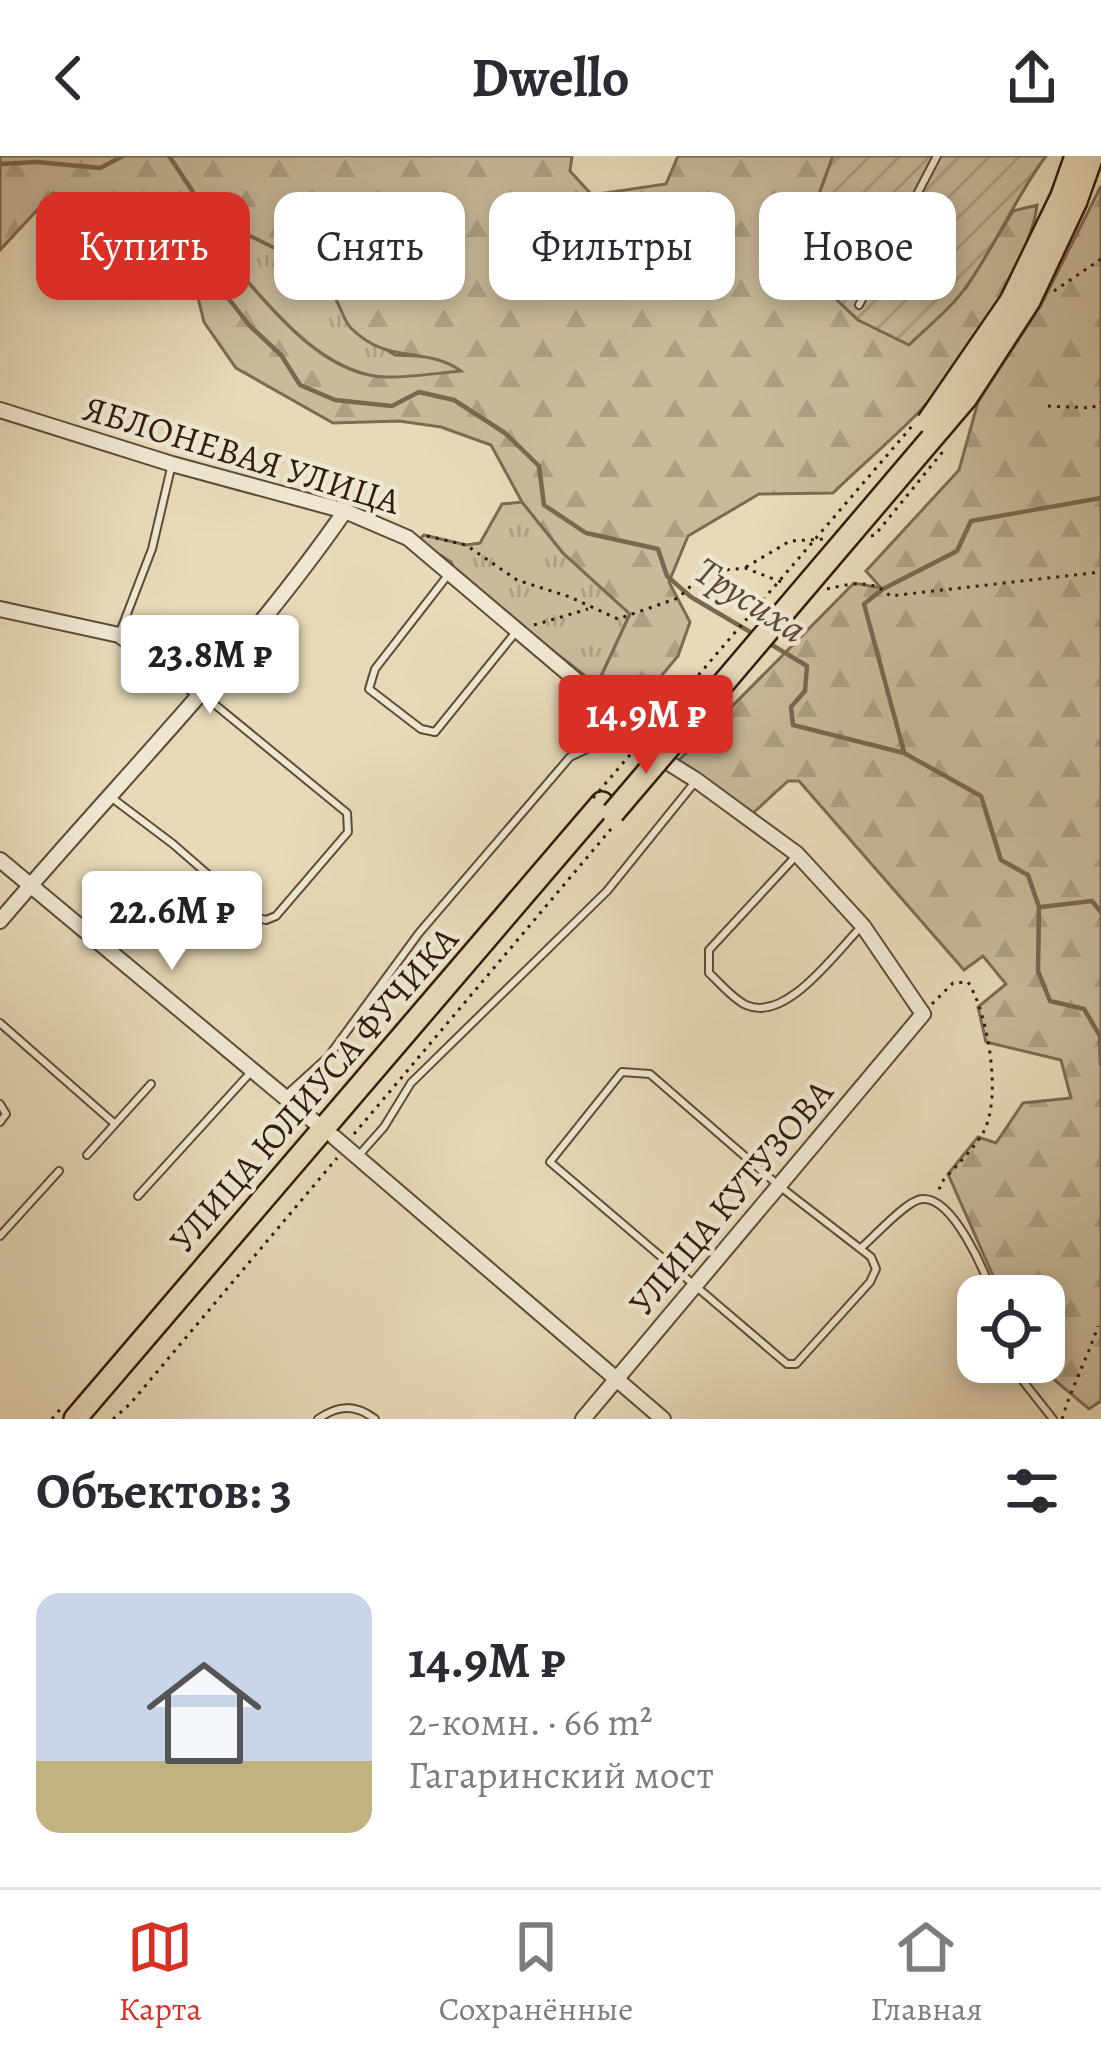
<!DOCTYPE html>
<html lang="ru">
<head>
<meta charset="utf-8">
<style>
	body { margin:0; font-family:Alegreya,serif; background:#f2f2f3; color:#2b2b33; height:100vh; display:flex; flex-direction:column; font-size:45px; white-space:nowrap }
	* { box-sizing:border-box; margin:0 }
	p { font-size:39px; color:#7c7c81 }
	.icon { flex:none; width:66px; height:66px; fill:none; stroke:currentColor; stroke-width:2; stroke-linecap:round; stroke-linejoin:round }
	.map { position:relative; height:1263px; overflow:hidden }
	.drawer { display:flex; flex-direction:column; background:#fff; flex:1 }
	.drawer>* { flex:none }
	.guide { position:absolute; left:36px; top:36px; width:1029px; height:108px; display:flex; gap:24px }
	.tools { position:absolute; left:957px; top:1119px; display:grid; gap:24px }
	.tools a { display:grid; place-items:center; width:108px; height:108px; border-radius:24px; background:#fff; box-shadow:0 6px 18px #0003; font-size:60px }
	.price { position:absolute; translate:-50% -102px; padding:0 27px; border-radius:12px; background:#fff; color:#222; font-size:39px; line-height:78px; filter:drop-shadow(0 3px 6px #0008) }
	.price::after { content:''; position:absolute; left:50%; top:72px; width:36px; height:27px; margin-left:-18px; background:inherit; clip-path:polygon(0 0,100% 0,50% 100%) }
	.price.current { background:#d93025; color:#fff }
	ul { padding:0; list-style:none }
	li { display:flex; align-items:center; gap:36px; height:300px; padding:0 36px }
	li span { display:grid; place-items:center; flex:none; width:336px; height:240px; border-radius:24px; color:#555 }
	li>.icon { margin-inline-start:auto }
	span .icon { width:144px; height:144px; fill:#fffc; stroke-width:1 }
	li b { font-size:51px }
	h2 { display:flex; justify-content:space-between; align-items:center; height:144px; padding:0 36px; font-size:51px }
	.tag { padding:0 42px; border-radius:24px; background:#fff; box-shadow:0 6px 18px #0003; font-size:42px; line-height:108px }
	.tag.current { background:#d93025; color:#fff }
	header { display:flex; justify-content:space-between; align-items:center; height:156px; padding:0 36px; background:#fff; font-size:54px; font-weight:700 }
	.tabs { display:flex; justify-content:space-around; align-items:center; height:168px; border-top:3px solid #e1e1e2; background:#fff; font-size:33px; color:#7c7c81 }
	.tabs a { display:grid; justify-items:center; gap:6px }
	.tabs .current { color:#d93025 }
	.map>svg:first-child { display:block }
	.grass { fill:url(#grass-tufts); stroke:#7c6b54; stroke-width:3 }
	.forest { fill:url(#forest-firs); stroke:#7c6b54; stroke-width:3; fill-rule:evenodd }
	.garden { fill:url(#garden-furrows); stroke:#7c6b54; stroke-width:3 }
	.lines { fill:none; stroke-linecap:round; stroke-linejoin:round }
	.stream { stroke:#796751; stroke-width:4.5 }
	.lane-casing { stroke:#5e4c38; stroke-width:10 }
	.street-casing { stroke:#5e4c38; stroke-width:18 }
	.primary-casing { stroke:#311c0d; stroke-width:26 }
	.path { stroke:#311c0d; stroke-width:3; stroke-dasharray:3 6; stroke-linecap:butt }
	.lane { stroke:#efe7d1; stroke-width:6 }
	.street { stroke:#efe7d1; stroke-width:14 }
	.primary { stroke:#e7dab8; stroke-width:21 }
	.primary-bridge-casing { stroke:#311c0d; stroke-width:26; stroke-linecap:butt }
	.path-bridge { stroke:#311c0d; stroke-width:3; stroke-dasharray:3 6; stroke-linecap:butt }
	.primary-bridge { stroke:#e7dab8; stroke-width:21 }
	.labels { text-anchor:middle; stroke-width:9; stroke-linejoin:round; paint-order:stroke }
	.street-label { font-size:36px; fill:#311c0d; stroke:#efe7d1 }
	.water-label { font-size:39px; font-style:italic; fill:#5b4835; stroke:#efe7d1 }
</style>
</head>
<body>
<header><svg class="icon" aria-label="back" viewBox="0 0 24 24"><path d="M15 5l-7 7 7 7"/></svg>Dwello<svg class="icon" aria-label="share" viewBox="0 0 24 24"><path d="M12 15V3M7 8l5-5 5 5M5 13v7h14v-7"/></svg></header>
<div class="map">
<svg width="1101" height="1263" viewBox="0 0 1101 1263">
	<defs>
		<pattern id="grass-tufts" width="24" height="20" patternUnits="userSpaceOnUse" patternTransform="scale(3)"><rect width="24" height="20" fill="#c8ba9b"/><path d="M3 7l-1-3M5 7V3M7 7l1-3M15 17l-1-3M17 17v-4M19 17l1-3" fill="none" stroke="#ac9f84"/></pattern>
		<pattern id="forest-firs" width="22" height="20" patternUnits="userSpaceOnUse" patternTransform="scale(3)"><rect width="22" height="20" fill="#c8ba9b"/><path d="M5 1l3.5 6h-7zM16 11l3.5 6h-7z" fill="#ac9f84"/></pattern>
		<pattern id="garden-furrows" width="10" height="10" patternUnits="userSpaceOnUse" patternTransform="scale(3)"><rect width="10" height="10" fill="#c8ba9b"/><path d="M-1 1l2-2M0 10L10 0M9 11l2-2" fill="none" stroke="#ac9f84"/></pattern>
	</defs>
	<rect width="100%" height="100%" fill="#e7dab8"/>
	<filter id="stains"><feTurbulence type="fractalNoise" baseFrequency=".00167" numOctaves="4"/><feColorMatrix values="0 0 0 0 .2 0 0 0 0 .09 0 0 0 0 .02 0 0 0 .5 -.17"/></filter>
	<radialGradient id="worn" r=".72"><stop offset=".6" stop-color="#630" stop-opacity="0"/><stop offset="1" stop-color="#630" stop-opacity=".3"/></radialGradient>
	<path class="grass" d="M235,73L288,99L333,138L351,172L395,199L440,201L463,216C437,217 405,225 380,221C317,212 274,154 234,110Z
		M522,346L563,397L630,458L597,529L459,422L451,406L418,385L424,379L466,389L480,387L502,348Z"/>
	<path class="forest" d="M0,0H572L570,15L592,39L666,28L678,0H833L795,104L966,132L1013,55L1037,49C1031,104 955,219 916,259C889,286 860,311 833,337L759,338L688,380L669,426L690,466L678,500L626,562L600,548L597,529L630,458L563,397L522,346L491,289L441,271L399,265L333,267L236,212L204,166L174,44L143,37L105,49L53,37L0,94ZM235,73C269,87 312,109 334,140C341,150 343,165 352,173C388,209 427,190 461,215C436,217 410,222 385,221C322,219 273,153 234,111Z
		M1101,30V1245L1089,1253L1033,1206H1044V1140H1002L948,1018L978,981L996,987L1023,947L1071,942L1061,904L986,886L978,851L1006,828L983,800L964,814L799,625H788L752,658L675,608L854,427L881,432L866,415L959,314L978,246L1041,149Z"/>
	<path class="garden" d="M833,0H1046C1016,40 997,87 968,128C953,151 928,170 909,189L858,164L795,104Z"/>
	<g class="lines">
		<path class="stream" d="M169,0L195,39L202,108L249,169L281,199L300,229L335,244L392,250L419,236L454,244L505,277L539,310L544,349L586,377L658,393L667,420L691,441L757,480
			M0,8L37,6L100,12L123,0
			M767,486L807,510L805,535L791,551L793,569L904,597L981,640L1001,704L1028,719L1039,751L1038,815L1050,845L1084,853L1100,880L1101,908
			M904,596L864,448L883,433L957,395L971,365L1101,342
			M1041,751L1092,745L1101,756"/>
		<defs>
			<path id="lane" d="M859,149L937,0
				M448,419L375,513L369,533L421,573L435,576L515,477
				M120,476L152,393L171,312
				M112,642L173,688L258,762L266,764L276,760L348,676L347,657L202,538
				M795,701L709,794V817C720,827 733,843 746,849C786,867 835,797 861,771
				M0,867L115,968
				M622,916L650,918L778,1029L871,1101L876,1113L870,1126L796,1208H787L550,1006Z
				M285,940L328,901L419,777L570,601L618,578
				M0,948L6,958L0,966
				M360,998L384,971L411,927L607,735L695,626
				M87,999L151,928
				M138,1040L251,916
				M0,1080L59,1015
				M862,1091C875,1080 907,1044 922,1043C953,1040 985,1116 993,1140
				M1017,1206L1023,1225L1053,1263
				M318,1263C338,1249 355,1248 375,1263"/>
			<path id="street" d="M0,254L172,308L345,355L408,382L590,536L621,577L696,624L797,698L863,770L923,858L583,1263
				M0,453L119,479L199,536
				M0,704L323,973
				M0,765C115,629 244,501 345,355
				M334,981L663,1263"/>
			<path id="primary" d="M1062,40L1076,0
				M1076,45L1092,0
				M75,1263L602,647"/>
		</defs>
		<use href="#lane" class="lane-casing"/>
		<use href="#street" class="street-casing"/>
		<use href="#primary" class="primary-casing"/>
		<path class="path" d="M1054,135L1101,103
			M1048,250L1092,252L1101,246
			M427,380L466,389L517,424L570,441L618,463L678,442L706,416L745,412L784,427
			M871,380L875,379L945,293
			M746,411L790,385L825,383
			M827,433C848,428 873,422 890,440L1101,416
			M534,469L588,453
			M932,848L953,827L968,826C988,858 1002,940 984,975C974,993 955,1011 941,1027L938,1038
			M354,978L611,673
			M52,1263L63,1250
			M113,1263L130,1248L337,1002
			M1062,1263C1072,1230 1087,1203 1098,1170"/>
		<use href="#lane" class="lane"/>
		<use href="#street" class="street"/>
		<use href="#primary" class="primary"/>
		<defs>
			<path id="primary-bridge" d="M928,266L1011,145L1062,40
				M613,657L966,242L1029,145L1076,45"/>
		</defs>
		<use href="#primary-bridge" class="primary-bridge-casing"/>
		<path class="path-bridge" d="M593,642L913,269"/>
		<use href="#primary-bridge" class="primary-bridge"/>
	</g>
	<g class="labels">
		<g class="street-label">
			<text transform="translate(242 298) rotate(17)" y="13">ЯБЛОНЕВАЯ УЛИЦА</text>
			<text transform="translate(313 933) rotate(-49)" y="13">УЛИЦА ЮЛИУСА ФУЧИКА</text>
			<text transform="translate(730 1041) rotate(-50)" y="13">УЛИЦА КУТУЗОВА</text>
		</g>
		<g class="water-label">
			<text transform="translate(751 443) rotate(33)" y="14">Трусиха</text>
		</g>
	</g>
	<rect width="100%" height="100%" filter="url(#stains)"/>
	<rect width="100%" height="100%" fill="url(#worn)"/>
</svg>
<div class="tools">
<a><svg class="icon" aria-label="locate" viewBox="0 0 24 24"><circle cx="12" cy="12" r="6"/><path d="M12 2v4M12 18v4M2 12h4M18 12h4"/></svg></a>
</div>
<b class="price" style="left:210px;top:561px">23.8M ₽</b>
<b class="price current" style="left:646px;top:621px">14.9M ₽</b>
<b class="price" style="left:172px;top:817px">22.6M ₽</b>
<div class="guide">
<a class="tag current">Купить</a>
<a class="tag">Снять</a>
<a class="tag">Фильтры</a>
<a class="tag">Новое</a>
</div>
</div>
<section class="drawer">
<h2>Объектов: 3<svg class="icon" aria-label="filters" viewBox="0 0 24 24"><path d="M4 7h16M4 17h16"/><circle cx="9" cy="7" r="2"/><circle cx="15" cy="17" r="2"/></svg></h2>
<ul>
<li><span style="background:linear-gradient(#c9d6e8 70%,#c2b280 0)"><svg class="icon" aria-label="home" viewBox="0 0 24 24"><path d="M3 11l9-7 9 7M6 9v11h12V9"/></svg></span><div><b>14.9M ₽</b><p>2-комн. · 66 m²</p><p>Гагаринский мост</p></div></li>
</ul>
</section>
<nav class="tabs">
<a class="current"><svg class="icon" aria-label="map" viewBox="0 0 24 24"><path d="M3 6l6-2 6 2 6-2v14l-6 2-6-2-6 2zM9 4v14M15 6v14"/></svg>Карта</a>
<a><svg class="icon" aria-label="saved" viewBox="0 0 24 24"><path d="M7 4h10v16l-5-4-5 4z"/></svg>Сохранённые</a>
<a><svg class="icon" aria-label="home" viewBox="0 0 24 24"><path d="M3 11l9-7 9 7M6 9v11h12V9"/></svg>Главная</a>
</nav>
</body>
</html>
